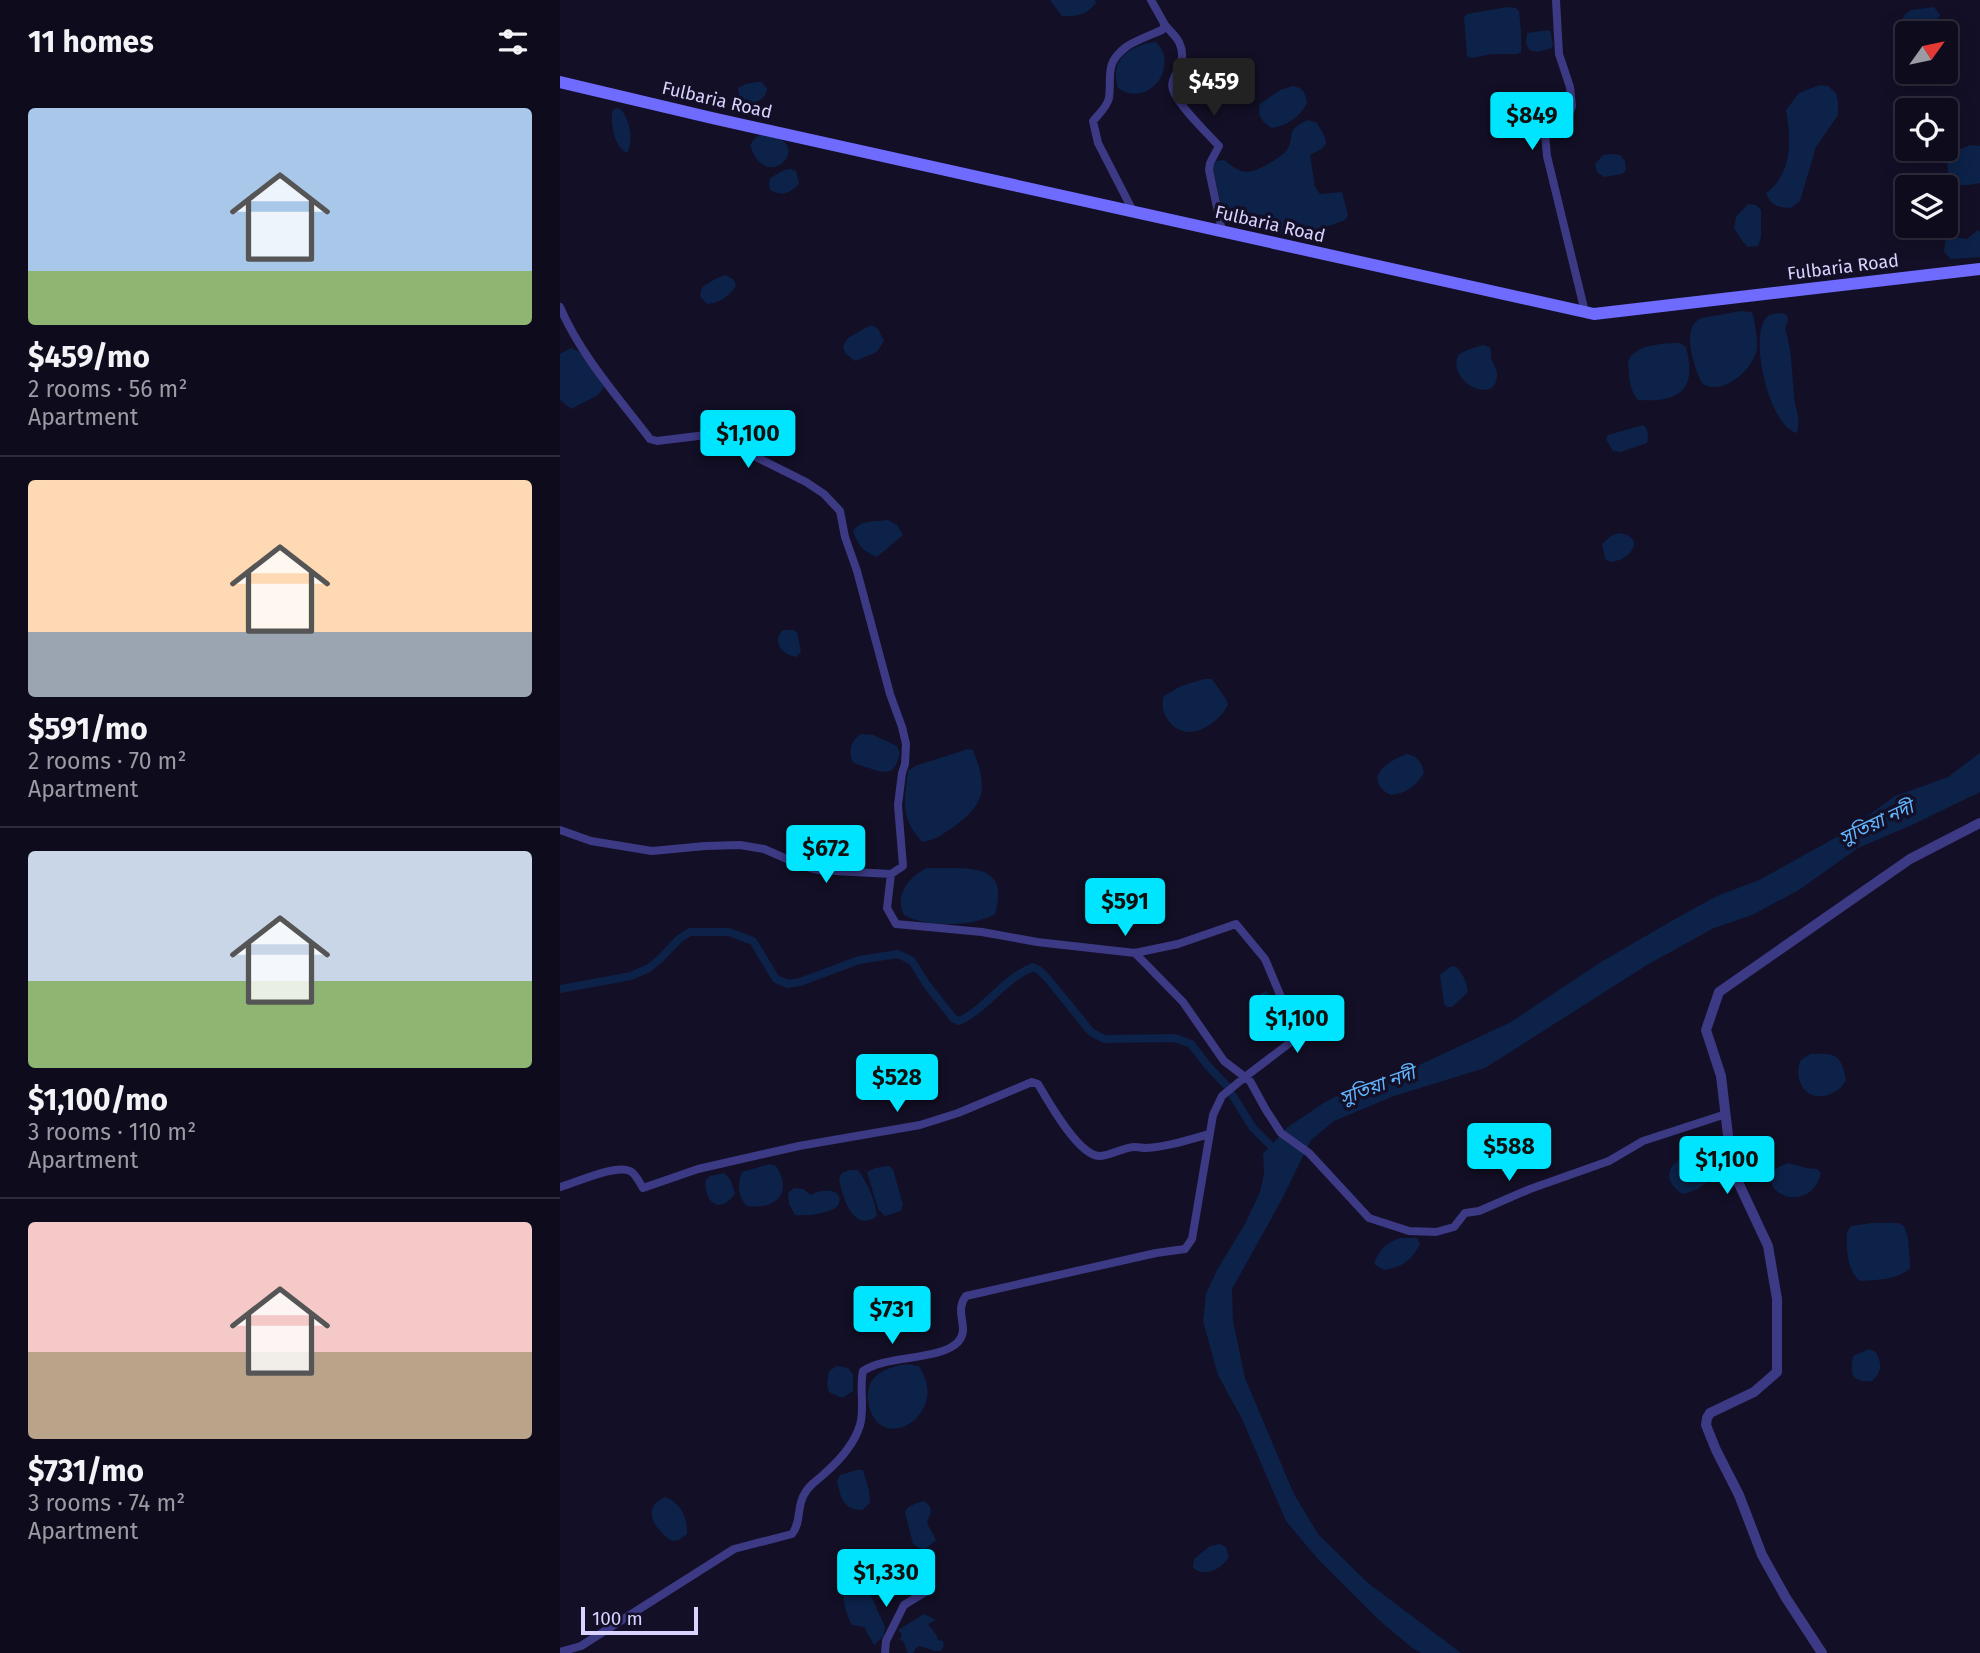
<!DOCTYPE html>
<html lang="en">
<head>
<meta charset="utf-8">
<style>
	body { margin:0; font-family:"Fira Sans","Noto Sans Bengali",sans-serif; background:#1c1929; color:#f1f3f6; height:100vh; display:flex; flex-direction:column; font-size:26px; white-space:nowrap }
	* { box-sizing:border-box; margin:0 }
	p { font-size:23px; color:#9b9ba3 }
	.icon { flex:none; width:38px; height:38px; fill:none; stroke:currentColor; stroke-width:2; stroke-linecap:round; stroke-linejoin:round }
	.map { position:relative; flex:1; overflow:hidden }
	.drawer { display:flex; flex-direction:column; background:#0e0b1c; width:560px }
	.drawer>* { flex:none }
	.needle { width:46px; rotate:57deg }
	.controls { position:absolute; left:1335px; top:21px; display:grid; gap:14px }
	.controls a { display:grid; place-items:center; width:63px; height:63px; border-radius:7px; background:#0e0b1c; box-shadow:0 4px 18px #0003,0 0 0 2px #2e2b3b; font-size:35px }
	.scale { position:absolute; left:21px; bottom:18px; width:117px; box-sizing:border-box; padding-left:7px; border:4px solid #d9d4ff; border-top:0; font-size:19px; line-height:24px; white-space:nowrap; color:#d9d4ff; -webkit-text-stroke:5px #130f26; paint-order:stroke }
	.price { position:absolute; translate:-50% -60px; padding:0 16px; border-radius:7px; background:#00e5ff; color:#111; font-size:23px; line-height:46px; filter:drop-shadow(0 2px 4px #0008) }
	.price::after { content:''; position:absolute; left:50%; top:42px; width:21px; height:16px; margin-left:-10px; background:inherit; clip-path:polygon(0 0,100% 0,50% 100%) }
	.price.current { background:#222; color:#fff }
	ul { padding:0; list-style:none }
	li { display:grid; align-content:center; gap:14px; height:371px; padding:0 28px }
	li+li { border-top:2px solid #2e2b3b }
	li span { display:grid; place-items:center; height:217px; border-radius:7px; color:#555 }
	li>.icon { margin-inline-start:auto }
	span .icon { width:126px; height:126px; fill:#fffc; stroke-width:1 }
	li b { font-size:30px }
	h2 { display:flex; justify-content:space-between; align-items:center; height:84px; padding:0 28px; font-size:30px }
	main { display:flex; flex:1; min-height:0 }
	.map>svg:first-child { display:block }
	.water { fill:#0c2248 }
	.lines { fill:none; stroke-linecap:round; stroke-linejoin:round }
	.canal { stroke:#0c2248; stroke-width:8 }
	.minor { stroke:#3d3a85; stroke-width:8 }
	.tertiary { stroke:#3d3a85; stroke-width:10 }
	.secondary { stroke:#6f6bff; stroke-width:12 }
	.labels { text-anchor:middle; stroke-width:7; stroke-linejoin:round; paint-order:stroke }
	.street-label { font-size:18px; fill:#d9d4ff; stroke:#130f26 }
	.water-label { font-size:19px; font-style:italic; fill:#62b6ff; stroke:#130f26 }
</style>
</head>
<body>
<main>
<section class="drawer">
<h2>11 homes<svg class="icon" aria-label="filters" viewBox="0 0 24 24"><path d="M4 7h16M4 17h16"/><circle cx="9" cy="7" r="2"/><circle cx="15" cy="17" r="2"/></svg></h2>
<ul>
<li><span style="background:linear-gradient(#a9c7e8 75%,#8fb573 0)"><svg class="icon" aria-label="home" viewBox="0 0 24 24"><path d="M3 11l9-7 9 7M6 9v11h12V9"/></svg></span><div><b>$459/mo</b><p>2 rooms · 56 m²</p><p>Apartment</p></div></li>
<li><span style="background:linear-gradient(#ffd9b3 70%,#9aa5b1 0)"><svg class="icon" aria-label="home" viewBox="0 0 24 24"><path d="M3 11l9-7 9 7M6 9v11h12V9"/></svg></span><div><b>$591/mo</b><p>2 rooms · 70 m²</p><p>Apartment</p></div></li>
<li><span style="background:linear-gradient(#c9d6e8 60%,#8fb573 0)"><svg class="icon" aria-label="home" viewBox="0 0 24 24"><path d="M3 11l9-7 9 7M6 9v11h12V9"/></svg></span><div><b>$1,100/mo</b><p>3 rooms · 110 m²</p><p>Apartment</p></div></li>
<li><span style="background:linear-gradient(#f6c9c9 60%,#b9a48a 0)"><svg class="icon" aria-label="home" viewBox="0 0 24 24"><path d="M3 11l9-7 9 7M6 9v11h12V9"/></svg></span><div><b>$731/mo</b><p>3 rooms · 74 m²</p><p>Apartment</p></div></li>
</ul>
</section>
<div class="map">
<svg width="1420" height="1653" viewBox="0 0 1420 1653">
	<rect width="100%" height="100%" fill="#130f26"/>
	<path class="water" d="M490,0H535L536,3C526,15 517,17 502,16Z
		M948,7L956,8L959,11L961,31V52L957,54H932L911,58L907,56L904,17L907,14Z
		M1374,7L1380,15C1374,26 1361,26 1350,30L1346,29L1341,23L1345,14L1351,10Z
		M990,30L993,44L992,48L978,52L969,50L966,43L967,33Z
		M596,42C620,64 590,110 558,88C549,59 570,45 596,42Z
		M196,82H202L207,89C205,101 194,103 183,106L180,104L178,88L186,84Z
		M1260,85L1268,86L1276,93L1278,102V115L1256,147L1240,201L1231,208C1219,208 1210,205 1206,193C1233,174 1231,139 1226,110L1239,93Z
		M733,86C744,88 745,93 747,103C739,118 728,125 712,128C701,121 697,116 700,104L720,90Z
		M59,108C70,116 74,142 67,153C54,147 51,125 52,112L54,109Z
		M748,120L757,123C768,142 772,145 750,155L755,187L760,194L782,192L788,215L785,220L736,238L668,220L664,217L652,166L656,161L664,160C671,165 679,173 689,172C698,171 722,157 727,150C736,134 724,131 748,120Z
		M202,135C209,137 218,137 223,141C243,155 204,190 190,145L196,137Z
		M1411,145L1420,146V183C1393,189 1387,184 1387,156L1391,152Z
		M1051,154L1060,155L1065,161L1066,170L1062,174L1044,177L1037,172L1035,164L1043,155Z
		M230,169L236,171L239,184C230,193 223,197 210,190L209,184L210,178L224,170Z
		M1188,204L1196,205L1201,210V237L1198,246L1188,247L1183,242L1174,228L1176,217Z
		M1418,230L1420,232V257L1391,259L1384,252L1385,241L1390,236L1407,239Z
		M166,275L174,280L176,286C169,296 160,303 147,304L140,296L142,287L157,278Z
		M1181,311L1191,312L1193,315C1195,326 1198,339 1197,349C1194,366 1171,389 1152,387C1149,387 1145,385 1142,383C1134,367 1120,328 1141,318Z
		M1222,313L1227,315L1228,322L1225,328C1232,350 1232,372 1234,395C1235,412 1241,414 1237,433C1209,427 1188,335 1207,317C1211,313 1217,314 1222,313Z
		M309,326H314L318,329L324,341L317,352L295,361L285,353L283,346L288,338Z
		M1120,343L1126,347C1137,389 1121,403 1078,400C1072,393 1069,383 1069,373C1069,373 1068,362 1068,362C1073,344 1106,343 1120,343Z
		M923,345L930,347C931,350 931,354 931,358C933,364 937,368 937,374C938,406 887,384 898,355L907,350Z
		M11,348L18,351L22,355L44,387L38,395L11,409L0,400V354Z
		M1083,425C1088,428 1089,438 1087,443L1060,452L1053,451L1046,439L1048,435Z
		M328,520L337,525L343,535L317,557C303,552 298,545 293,531C301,519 315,522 328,520Z
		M1059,533C1087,537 1071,560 1051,562L1045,559L1042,544L1051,536Z
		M223,630H233L237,632L241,652L236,657C222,655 211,641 223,630Z
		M644,679H652L666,699L668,704C662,719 640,736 623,731C608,727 599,709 604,696L621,686Z
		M301,734L313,735L337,746L340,754L336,765L331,771L321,772L293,763C288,751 290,742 301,734Z
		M408,749L413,750C428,788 426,804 392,828C382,835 375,840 362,842C340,817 344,802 348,771L355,766Z
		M1420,753V792L1352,825L1298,848L1239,890L1192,915L1154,928L1087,965L925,1068L834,1096L774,1121L751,1140L721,1201L672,1289L673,1321L685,1378L734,1494L758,1534L808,1583L901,1653H861L851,1647L819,1620L757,1558L726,1521L682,1419L658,1375L643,1321L646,1294L657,1270L685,1224L700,1192L704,1174L703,1154L728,1127L765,1102L806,1081L855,1067L951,1022L1041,962L1115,919L1157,896L1199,880L1284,833L1335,796L1388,777Z
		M847,754C858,756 862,763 864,773C856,786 846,794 830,795C802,778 827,761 847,754Z
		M367,868C405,870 451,859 435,914C412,927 368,928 344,915C334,896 349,876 367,868Z
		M891,966L897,967C903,975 907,982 908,992L892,1007H887L884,1004L880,975Z
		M706,991L711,996L720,1026L714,1032L705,1031C694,1017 685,999 706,991Z
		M1251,1054C1277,1053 1281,1055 1286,1080C1280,1093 1260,1102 1247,1092C1239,1086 1235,1069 1241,1060C1244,1057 1248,1056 1251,1054Z
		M1136,1155L1143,1156L1148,1160C1149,1162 1151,1170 1151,1172C1150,1185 1133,1192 1123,1194C1112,1188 1103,1175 1114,1164C1119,1158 1129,1157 1136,1155Z
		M1228,1163L1246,1168L1258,1169L1261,1174C1249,1215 1199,1194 1214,1171C1217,1167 1224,1165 1228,1163Z
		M210,1164L216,1166C233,1193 217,1210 187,1206C178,1196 177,1185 182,1172Z
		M329,1166L333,1169L343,1205L341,1211L325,1216L318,1209L307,1172L315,1168Z
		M290,1170H298C308,1184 315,1200 317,1216C293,1234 282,1196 279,1178L282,1173Z
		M164,1173L170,1179L175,1193C171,1202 158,1210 150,1200C146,1195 146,1187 145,1181L150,1176Z
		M234,1188L243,1189L251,1195C262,1187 286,1189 278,1205C273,1214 244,1216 235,1215L229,1204L228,1193Z
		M1311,1223H1338L1344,1226L1348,1237L1350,1264V1268C1338,1280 1316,1280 1300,1281C1287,1271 1286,1247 1287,1232L1291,1226Z
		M840,1238H857L860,1244C851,1261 842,1267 824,1270L814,1264C819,1250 825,1243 840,1238Z
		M1309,1349L1316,1352C1322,1364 1322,1372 1312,1381C1291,1383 1290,1374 1293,1356Z
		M346,1364L359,1366C367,1379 371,1393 364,1407C350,1436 312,1438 308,1400C306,1375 325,1368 346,1364Z
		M277,1366L288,1368L293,1374V1391L282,1398L269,1392L267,1384L269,1371Z
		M297,1470H303L309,1490L310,1503L302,1510C282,1509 281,1498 277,1481L280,1475Z
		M105,1497C121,1503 128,1518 127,1534L119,1540L112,1541C95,1530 80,1508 105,1497Z
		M364,1501L370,1506L371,1512L367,1523L376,1540L366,1549H361L353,1544L345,1512C348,1505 357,1503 364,1501Z
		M660,1544L666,1547L669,1557C661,1569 646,1578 633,1568L634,1559L650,1546Z
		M303,1578L325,1627L324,1636L314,1645L304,1627L292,1625C285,1612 280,1595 287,1582Z
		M364,1614L376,1620L368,1624L377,1636L378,1640L383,1641L384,1645L381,1651H375L360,1646L356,1648L353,1653H348L343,1641L340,1640L342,1634L338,1630Z"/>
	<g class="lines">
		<path class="canal" d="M0,989L71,976L89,968L100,959L119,939L130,932H169L193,941L216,979L228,984L240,982L299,960L338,954L352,961L367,985L394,1019L399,1021C426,1009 443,979 473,967L479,970L488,979L531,1032L544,1039L615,1038L631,1044L648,1066L666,1085L693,1128L713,1148"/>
		<path class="minor" d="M996,0L999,54L1010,87L1012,106L1009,114L1001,120L989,125L985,134L987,156L1025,312
			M605,25C609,30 616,36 619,42C630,65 608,75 613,90C617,104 648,134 659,146L650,163L649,170L662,231
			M573,211L538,143L533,121C539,114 547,107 549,98C552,75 544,64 566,47C576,40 591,35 602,30L605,25L591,0
			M0,307C21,356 58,397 90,439L97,441L146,435L156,437L246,482L264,494L280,511L285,537L297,571L330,694L342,727L346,744L345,764L342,773L338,805L343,866L331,874L257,870L243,866L204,849L180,845L145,846L92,851L31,841L0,830
			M331,874L327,908L336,924L422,932L477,942L575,953L618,944L676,924L705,959L734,1028L740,1035
			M575,953L623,1002L664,1061L685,1077L740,1035L780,1017
			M0,1187C16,1183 55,1164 70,1171C76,1174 79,1182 83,1188L138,1169L239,1146L360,1125L398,1113L472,1082L478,1084C488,1101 518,1155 539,1156C551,1156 563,1147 575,1147C579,1147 582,1148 586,1148C607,1147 628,1140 649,1134
			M0,1652L21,1646L174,1549L232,1534C242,1522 236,1506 245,1493C249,1485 258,1480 264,1474C279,1461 294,1445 300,1425C305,1408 299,1389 303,1371C325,1355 380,1361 398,1342C411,1328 393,1312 406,1296L596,1253L625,1249L632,1239L653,1115L662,1096L685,1077L690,1081L706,1110L721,1133L749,1153L809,1218L849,1231L876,1232L894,1227L905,1213L919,1211L970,1189L1049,1161L1083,1141L1166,1114
			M325,1653L326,1641L344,1605L367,1591"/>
		<path class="tertiary" d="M1262,1653L1226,1598L1202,1555L1179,1495L1156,1450L1146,1425L1147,1418L1150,1413L1194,1392L1217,1372V1299L1208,1246L1172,1169L1161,1076L1146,1030L1159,992L1350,859L1420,823"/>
		<path class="secondary" d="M0,82L152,118L1034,314L1420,269"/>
	</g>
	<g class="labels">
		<g class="street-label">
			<text transform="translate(157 100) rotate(13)" y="6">Fulbaria Road</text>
			<text transform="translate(710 224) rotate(13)" y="6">Fulbaria Road</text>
			<text transform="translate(1283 267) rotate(-7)" y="6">Fulbaria Road</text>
		</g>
		<g class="water-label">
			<text transform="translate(1316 822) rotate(-25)" y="7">সুতিয়া নদী</text>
			<text transform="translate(817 1085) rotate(-20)" y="7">সুতিয়া নদী</text>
		</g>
	</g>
</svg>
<div class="controls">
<a><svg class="needle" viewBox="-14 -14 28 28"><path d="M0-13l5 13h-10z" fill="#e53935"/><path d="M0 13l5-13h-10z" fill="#9b9ba3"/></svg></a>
<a><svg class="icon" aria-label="locate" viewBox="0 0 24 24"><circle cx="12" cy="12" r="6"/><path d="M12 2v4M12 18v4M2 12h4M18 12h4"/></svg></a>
<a><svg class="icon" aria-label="layers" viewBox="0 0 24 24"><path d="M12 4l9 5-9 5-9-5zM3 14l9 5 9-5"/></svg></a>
</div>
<div class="scale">100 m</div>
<b class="price current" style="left:654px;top:118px">$459</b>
<b class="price" style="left:972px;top:152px">$849</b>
<b class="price" style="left:188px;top:470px">$1,100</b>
<b class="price" style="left:266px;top:885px">$672</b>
<b class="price" style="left:565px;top:938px">$591</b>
<b class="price" style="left:737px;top:1055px">$1,100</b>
<b class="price" style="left:337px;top:1114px">$528</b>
<b class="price" style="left:949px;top:1183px">$588</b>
<b class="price" style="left:1167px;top:1196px">$1,100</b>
<b class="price" style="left:332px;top:1346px">$731</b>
<b class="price" style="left:326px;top:1609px">$1,330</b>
</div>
</main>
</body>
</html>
